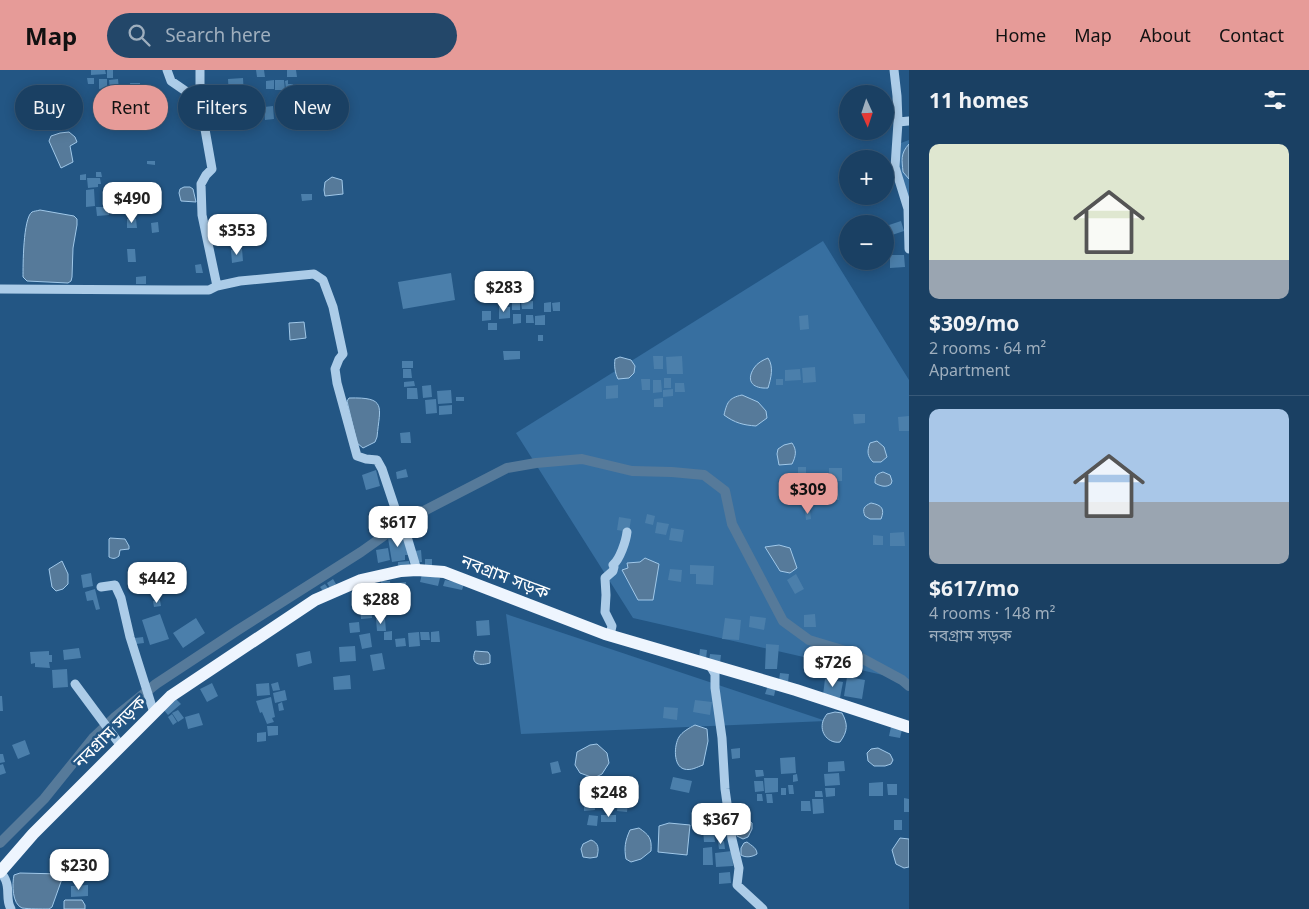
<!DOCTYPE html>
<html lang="en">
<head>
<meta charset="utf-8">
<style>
	body { margin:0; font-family:"Noto Sans","Noto Sans Bengali",sans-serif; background:#234769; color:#f1f3f6; height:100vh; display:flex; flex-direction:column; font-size:19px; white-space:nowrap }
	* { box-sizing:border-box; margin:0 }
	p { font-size:16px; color:#9fafbe }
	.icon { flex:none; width:28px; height:28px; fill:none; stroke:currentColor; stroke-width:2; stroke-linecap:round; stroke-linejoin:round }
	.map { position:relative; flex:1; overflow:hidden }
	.side { display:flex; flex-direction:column; background:#1a4063; width:400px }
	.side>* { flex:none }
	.banner { position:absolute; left:15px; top:15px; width:475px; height:45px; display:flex; gap:10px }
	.needle { width:32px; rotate:177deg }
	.tools { position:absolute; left:839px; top:15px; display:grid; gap:10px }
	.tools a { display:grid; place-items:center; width:55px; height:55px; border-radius:50%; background:#1a4063; box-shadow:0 2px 12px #0003,0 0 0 1px #385978; font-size:25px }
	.price { position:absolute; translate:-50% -42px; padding:0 11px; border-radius:10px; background:#fff; color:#222; font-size:16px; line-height:32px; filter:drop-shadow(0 1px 2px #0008) }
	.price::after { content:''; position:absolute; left:50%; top:30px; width:15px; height:11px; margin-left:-8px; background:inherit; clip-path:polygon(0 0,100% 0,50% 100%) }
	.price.active { background:#e69b98; color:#111 }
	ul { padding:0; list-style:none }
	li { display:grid; align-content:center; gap:10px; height:265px; padding:0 20px }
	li+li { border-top:1px solid #385978 }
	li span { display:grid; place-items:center; height:155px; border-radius:10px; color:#555 }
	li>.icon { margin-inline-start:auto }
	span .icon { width:90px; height:90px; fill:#fffc; stroke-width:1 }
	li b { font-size:21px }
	h2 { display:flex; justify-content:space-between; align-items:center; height:60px; padding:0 20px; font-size:21px }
	.pill { padding:0 18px; border-radius:22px; background:#1a4063; box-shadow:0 2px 12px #0003,0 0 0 1px #385978; font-size:18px; line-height:45px }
	.pill.active { background:#e69b98; color:#111 }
	header { display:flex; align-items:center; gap:30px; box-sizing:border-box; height:70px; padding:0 25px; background:#e69b98; color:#111 }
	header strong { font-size:24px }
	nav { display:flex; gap:28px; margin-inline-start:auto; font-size:18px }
	.search { width:350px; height:45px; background:#234769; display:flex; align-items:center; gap:12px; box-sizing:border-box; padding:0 18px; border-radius:28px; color:#9fafbe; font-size:19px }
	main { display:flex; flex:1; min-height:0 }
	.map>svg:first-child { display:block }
	.green { fill:#376fa0 }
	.water { fill:#567a9a; stroke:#a0c8e9 }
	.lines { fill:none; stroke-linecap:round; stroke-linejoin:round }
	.canal { stroke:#567a9a; stroke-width:10 }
	.building { fill:#4b7fab }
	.minor { stroke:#accce8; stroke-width:9 }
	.major { stroke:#eef5fe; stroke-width:12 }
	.labels { text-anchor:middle; stroke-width:5; stroke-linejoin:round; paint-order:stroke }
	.street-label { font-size:18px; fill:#fff; stroke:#235684 }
</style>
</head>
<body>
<header>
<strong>Map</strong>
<div class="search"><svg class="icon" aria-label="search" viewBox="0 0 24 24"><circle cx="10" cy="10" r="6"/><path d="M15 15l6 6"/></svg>Search here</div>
<nav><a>Home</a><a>Map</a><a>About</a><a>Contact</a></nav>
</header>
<main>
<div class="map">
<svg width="909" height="839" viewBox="0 0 909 839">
	<rect width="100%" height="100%" fill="#235684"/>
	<path class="green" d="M909,70V133L893,76Z
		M823,171L909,310V611L633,548L516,363Z
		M506,544L826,651L521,664Z"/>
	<path class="water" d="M69,62L75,67L77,72L70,76L73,92L61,98L49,71L51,66L60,63Z
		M909,74V109L903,102C902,90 900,84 909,74Z
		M332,107L342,110L343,124L325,126L324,120L325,112Z
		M149,117L152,129L138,136L132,125Z
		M184,117H190L193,119L196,132L181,131L179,123L180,119Z
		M40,140L74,146L77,149V155L73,178L72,207L71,211L68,213L27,211L23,207C23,196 23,148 32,142C34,141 37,141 40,140Z
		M304,252L306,268L290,270L289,253Z
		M620,287L631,290L635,296L634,303L629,308L618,309C615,303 614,296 615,289Z
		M768,288C774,297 771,308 768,318C754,319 745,312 754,298C757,293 763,290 768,288Z
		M742,325L758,332L766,341L767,348L756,356C743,355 735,353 724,345C727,333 728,328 742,325Z
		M349,328C387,327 380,336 377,367L375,372L363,378L357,373L347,331Z
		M877,371L884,377L887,387L881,392H873C867,386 867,381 870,373Z
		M792,373C797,380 796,386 792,394L779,395L777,384L778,379L784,375Z
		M883,402L890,405L892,411L891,414C886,418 880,416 875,413C875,406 876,404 883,402Z
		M871,433C882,435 885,439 881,449H870L865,446C862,439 864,436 871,433Z
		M110,468L125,469L129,476V479L120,480L119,486C115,489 113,489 109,487V469Z
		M779,475L790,478L797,498L790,503L780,501L765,477Z
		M645,488L659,494L653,530H638L622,500L628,498L627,493L640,492Z
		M62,491L68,504V514L63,519L56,521L52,517L49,499Z
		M475,581L488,582L490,585V593C480,596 470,595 475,581Z
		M835,642L842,643C848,654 848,661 840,672C829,674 819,663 823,651C823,650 826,645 827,644Z
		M695,655L707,659L708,671L703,695C697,697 691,701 684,699C673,696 674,675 679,667C682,662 689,658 695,655Z
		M597,674L607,683L609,693L602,704L594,708L580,703L575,695L577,682L590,675Z
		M878,678L890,684L893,690L891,694L885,696H874L868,691L867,683L871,679Z
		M748,750L752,753V759L748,767L743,769L737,766L736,761L739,753Z
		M669,753L690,755L687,785L658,782L659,756Z
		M639,758C649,765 652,768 651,781L641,789L631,792L626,789C624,778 625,771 630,760Z
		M900,768L909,769V797L904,798L896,794L892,780Z
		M591,770C599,773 599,779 597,787L590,788L583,787L581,779L583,774Z
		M747,772C752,776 757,778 757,784C752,787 746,788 741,785V778L744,773Z
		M20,803L61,804L63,806L52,837L49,839C41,839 29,839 22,838C12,834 12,814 14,805Z
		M65,830H82L85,835V839H64V831Z"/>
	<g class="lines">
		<path class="canal" d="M0,773L44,729L94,667L114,648L156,614L238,560L361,482L392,460L420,443L507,398L536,393L582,389L632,401L672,402L704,405L725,421L732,454L783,551L809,570L852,583L902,610L909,616"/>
	</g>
	<path class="building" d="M91,0H105L106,4L91,5Z
		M107,0H113V8H107Z
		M256,0H264L265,7H257Z
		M287,0H296L297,7H287Z
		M87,8H94V14H88Z
		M243,8L244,27L229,28L228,9Z
		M99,9H107V18L99,19Z
		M118,9L119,20L110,21L109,10Z
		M274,10V19H266V11Z
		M275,10H284L285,20H275Z
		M288,10V14H293L294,19H286L285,11Z
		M130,13H140V21L131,22Z
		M123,26H131V30H124Z
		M166,27L167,41L150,42L149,29Z
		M135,32V40L119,41V33Z
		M273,36L274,49L265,50L264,37Z
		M147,91H155V95L147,94Z
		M96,102H101L102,107H96Z
		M86,104V110H80V105Z
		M87,108H100L101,114H98V117L88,118Z
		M118,113V122H109V114Z
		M94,119L95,136L86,137V120Z
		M109,124H119V131H109Z
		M301,124H312V130L302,131Z
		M96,137H109V145L97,146Z
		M127,149H136L137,158H127Z
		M901,151L904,161L892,165L889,155Z
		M158,152L159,162L152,163L151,153Z
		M127,179H135L136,192H128Z
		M242,179L243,191L232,193L231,180Z
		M885,182H888V190H885Z
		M890,185H904L905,197L890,198Z
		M201,194L203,203H196L195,195Z
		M451,203L455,230L403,239L398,212Z
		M146,206V214H136V207Z
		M533,231V239H522L521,232Z
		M551,232V242H544V233Z
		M560,232V241H553L552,233Z
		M512,233H520V240H512Z
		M499,237H510V248L499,249Z
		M482,241H491V250L482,251Z
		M513,244H521V253L513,254Z
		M526,245H533L534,253H526Z
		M545,245V255H535V246Z
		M808,245L809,259L800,260L799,246Z
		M488,253H497V260H488Z
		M538,265H543V271H538Z
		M503,281H520V289L504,290Z
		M653,286H663V299H654Z
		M682,286L683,304H667L666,287Z
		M402,291H413V298H402Z
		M815,297L816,312L803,313L802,298Z
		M403,299H411L412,308H403Z
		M800,299L801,310L785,311V300Z
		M664,308H671V318H664Z
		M641,309H650V320H642Z
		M776,309H783V315H776Z
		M653,310H661L662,322L653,323Z
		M414,311L415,316L404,317V312Z
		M675,313H684L685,322H675Z
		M431,315L432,327L423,328L422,316Z
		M618,315V328L606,329V316Z
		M407,318H417L418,329H407Z
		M673,319V326L663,327V320Z
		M451,320L452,333L438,334L437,321Z
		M456,327H464V331H456Z
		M663,328V337H654V329Z
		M436,329L437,343L426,344L425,330Z
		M452,335V344L439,345V336Z
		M853,344H865V353L854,354Z
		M909,346V361H899L898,347Z
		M410,362L411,373H401L400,363Z
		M798,397H806V406H798Z
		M829,398H842V411H837V413H831V411H829Z
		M406,399L408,407L397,409L396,402Z
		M376,400L380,416L366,420L362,405Z
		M827,404L828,410H823V405Z
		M795,407H807L808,415H795Z
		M813,410L817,413L812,419L808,415Z
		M817,415L822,418L816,424L813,420Z
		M831,418V431L822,432V419Z
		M832,418H838L839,430H832Z
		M789,423H797V431H789Z
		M812,426V430L804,431V427Z
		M813,431V437H808V432Z
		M810,440L811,449L806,450L805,441Z
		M647,444L655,446L653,455L645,453Z
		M619,447L631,449L629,462L617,460Z
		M657,452L669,454L666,465L655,463Z
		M671,458L684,460L682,472L669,470Z
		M904,462L905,476H890V463Z
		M873,465L883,466V475H873Z
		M406,466L409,485H405V490L392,492L388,468Z
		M388,478L390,490L378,493L376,480Z
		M421,480L422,492H416L415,481Z
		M425,489H432V498H425Z
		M409,491L410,496L398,497V492Z
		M690,495L714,496L713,515L696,514V504H690Z
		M670,499L682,500L681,512L668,510Z
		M91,503L93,516L83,518L81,505Z
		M422,504L440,508L438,516L420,512Z
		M796,504L804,519L795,524L787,510Z
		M333,509L336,514L330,518L327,513Z
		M445,510L464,514L462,520L443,516Z
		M381,511H390L392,532L383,533Z
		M406,512L408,534L393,535L392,513Z
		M325,514L328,518L323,521L320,517Z
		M380,514L381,520L372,521L371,515Z
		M95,519L100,539L96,540L93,530L87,531L85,522Z
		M355,521H365L366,533H356Z
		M381,521L382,533L372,534V522Z
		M160,530L161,536L154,537L153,531Z
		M389,534V543L375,544L374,535Z
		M371,535L372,548L361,549L360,536Z
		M160,544L169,569L150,575L142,550Z
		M815,544L816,557H804V545Z
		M750,546L766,548L764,560L749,557Z
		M196,548L205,563L183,578L173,563Z
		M725,548L741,550L739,570L722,569Z
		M376,549H385L386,561H377Z
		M489,550L490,565L477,566L476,551Z
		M359,552L360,562L350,563L349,553Z
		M392,561V570H384V562Z
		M439,561L440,572H431V562Z
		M419,562L420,576L409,577L408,563Z
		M420,562H429L430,570H421Z
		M370,563L372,577L362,579L359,565Z
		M143,567L144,573L136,574L135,568Z
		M405,568L406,576L396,577L395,569Z
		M766,574L779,575L777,599H765Z
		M355,576L356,591L340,592L339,577Z
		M79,578L81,588L64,590L63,580Z
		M700,579L707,580L706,589L699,588Z
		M49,581V585H52V592H49L50,598L35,597V593L31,594L30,582Z
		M310,581L312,593L298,597L296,584Z
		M382,583L385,599L373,601L370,585Z
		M710,584L721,585L720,593L709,592Z
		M67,599L68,617L53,618L52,600Z
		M780,603L789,604L788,612L779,610Z
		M350,605L351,619L334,620L333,607Z
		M847,607L865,610L862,629L844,626Z
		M825,609L843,612L840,628L823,625Z
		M278,612L280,620L273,621L271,614Z
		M212,613L218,626L207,632L200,619Z
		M269,613L270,625L257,626L256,614Z
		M768,615L776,617L774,626L765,624Z
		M285,620L287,630L275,633L273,623Z
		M0,626H2L3,641H0Z
		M271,627L275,647L272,648L274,652L267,654L262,642L260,643L256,631Z
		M175,628L181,634L168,645L163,639Z
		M695,630L712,632L710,645L693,642Z
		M282,632L284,640L279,641L278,634Z
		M664,637L678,638L677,650L663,648Z
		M178,640L184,648L178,652L172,643Z
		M199,643L203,655L188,659L185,647Z
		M172,644L177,652L173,655L168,647Z
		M267,656H278V665L268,666Z
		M891,657L902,660L900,668L889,666Z
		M266,662V671L257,672V663Z
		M25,670L30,684L18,689L12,675Z
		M740,678V688L732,689L731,679Z
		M0,684H3L5,692L0,693Z
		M795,687L796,703L781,704L780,688Z
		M558,691L561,702L552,704L550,693Z
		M844,691L845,701L828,702V692Z
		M3,694L6,703L0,705V695Z
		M755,700H763L764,706L756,707Z
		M839,703L840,715L825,716L824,704Z
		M797,704L798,711L793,712V705Z
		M673,707L692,711L689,723L670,719Z
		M764,708H778V722L765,723Z
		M754,711H763L764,721L755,722Z
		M883,712V726H869V713Z
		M887,714H897V725H888Z
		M788,715H793L794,724H789Z
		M781,718H786V725H781Z
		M825,718H835V726L826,727Z
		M815,721H822L823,727H815Z
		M616,722L629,723V730L615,729Z
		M757,724H762L763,731H757Z
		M766,724H772L773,733H767Z
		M904,728L909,729V742H904Z
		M584,729H594L595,740L584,741Z
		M812,729H823L824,743L813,744Z
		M801,731H810L811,741H801Z
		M618,732L628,733L627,742L617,741Z
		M589,745L598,746L597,756L587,755Z
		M601,745H616V752H601Z
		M724,747V758H716V748Z
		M894,750H902V760H894Z
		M703,760H708L709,764H714L715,772H704Z
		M718,771H724L725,779H719Z
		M712,777L713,795H703V778Z
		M732,781L733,796L716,797L715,783Z
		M730,802L731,813L719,814V803Z
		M88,815V826L71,827V816Z"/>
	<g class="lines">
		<path class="minor" d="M167,0L171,11L200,31
			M200,0V31L212,99L206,105L201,114L202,145L217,216L240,211L314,204L323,210L333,237L343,284L339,289L335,299L337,313L357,386L366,389L377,390L382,399L396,441L405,460L417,500
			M894,0L897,26L898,52L909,51
			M898,52L895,97L908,139L909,179
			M0,219L176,220H209L217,216
			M101,517L115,515L121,528L130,567L154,643
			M610,565L612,556L605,542L606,525L605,508L613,501L614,497L613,495C620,489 626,471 627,462
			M709,594L715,604V618L722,668L725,719L732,769L739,798L737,815L763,839
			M75,614L121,676
			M0,802C13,815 4,828 11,839"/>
		<path class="major" d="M0,802L33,764L171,626L315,530L361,510L401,501L417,500L444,502L605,564L796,620L909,657"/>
	</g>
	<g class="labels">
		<g class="street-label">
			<text transform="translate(505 507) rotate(21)" y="6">নবগ্রাম সড়ক</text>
			<text transform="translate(110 662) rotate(-45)" y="6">নবগ্রাম সড়ক</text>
		</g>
	</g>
</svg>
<div class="tools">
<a><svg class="needle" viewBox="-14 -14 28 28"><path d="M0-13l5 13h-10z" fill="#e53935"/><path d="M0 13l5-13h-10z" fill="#9fafbe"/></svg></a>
<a>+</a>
<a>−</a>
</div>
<b class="price" style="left:132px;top:154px">$490</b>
<b class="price" style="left:237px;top:186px">$353</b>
<b class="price" style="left:504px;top:243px">$283</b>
<b class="price active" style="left:808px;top:445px">$309</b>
<b class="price" style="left:398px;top:478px">$617</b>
<b class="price" style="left:157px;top:534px">$442</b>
<b class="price" style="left:381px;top:555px">$288</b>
<b class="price" style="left:833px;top:618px">$726</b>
<b class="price" style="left:609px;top:748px">$248</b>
<b class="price" style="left:721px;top:775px">$367</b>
<b class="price" style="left:79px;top:821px">$230</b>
<div class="banner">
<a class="pill">Buy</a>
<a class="pill active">Rent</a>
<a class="pill">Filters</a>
<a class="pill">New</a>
</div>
</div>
<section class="side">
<h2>11 homes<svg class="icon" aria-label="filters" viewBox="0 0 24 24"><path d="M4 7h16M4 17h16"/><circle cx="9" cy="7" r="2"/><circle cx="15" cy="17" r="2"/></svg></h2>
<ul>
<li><span style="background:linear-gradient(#dfe7d0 75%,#9aa5b1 0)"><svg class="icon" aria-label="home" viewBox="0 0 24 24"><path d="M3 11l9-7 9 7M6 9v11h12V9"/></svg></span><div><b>$309/mo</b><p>2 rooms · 64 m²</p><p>Apartment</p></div></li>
<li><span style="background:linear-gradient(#a9c7e8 60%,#9aa5b1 0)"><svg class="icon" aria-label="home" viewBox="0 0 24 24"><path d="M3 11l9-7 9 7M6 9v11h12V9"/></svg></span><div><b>$617/mo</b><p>4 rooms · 148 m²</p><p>নবগ্রাম সড়ক</p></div></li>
</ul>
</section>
</main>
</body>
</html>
